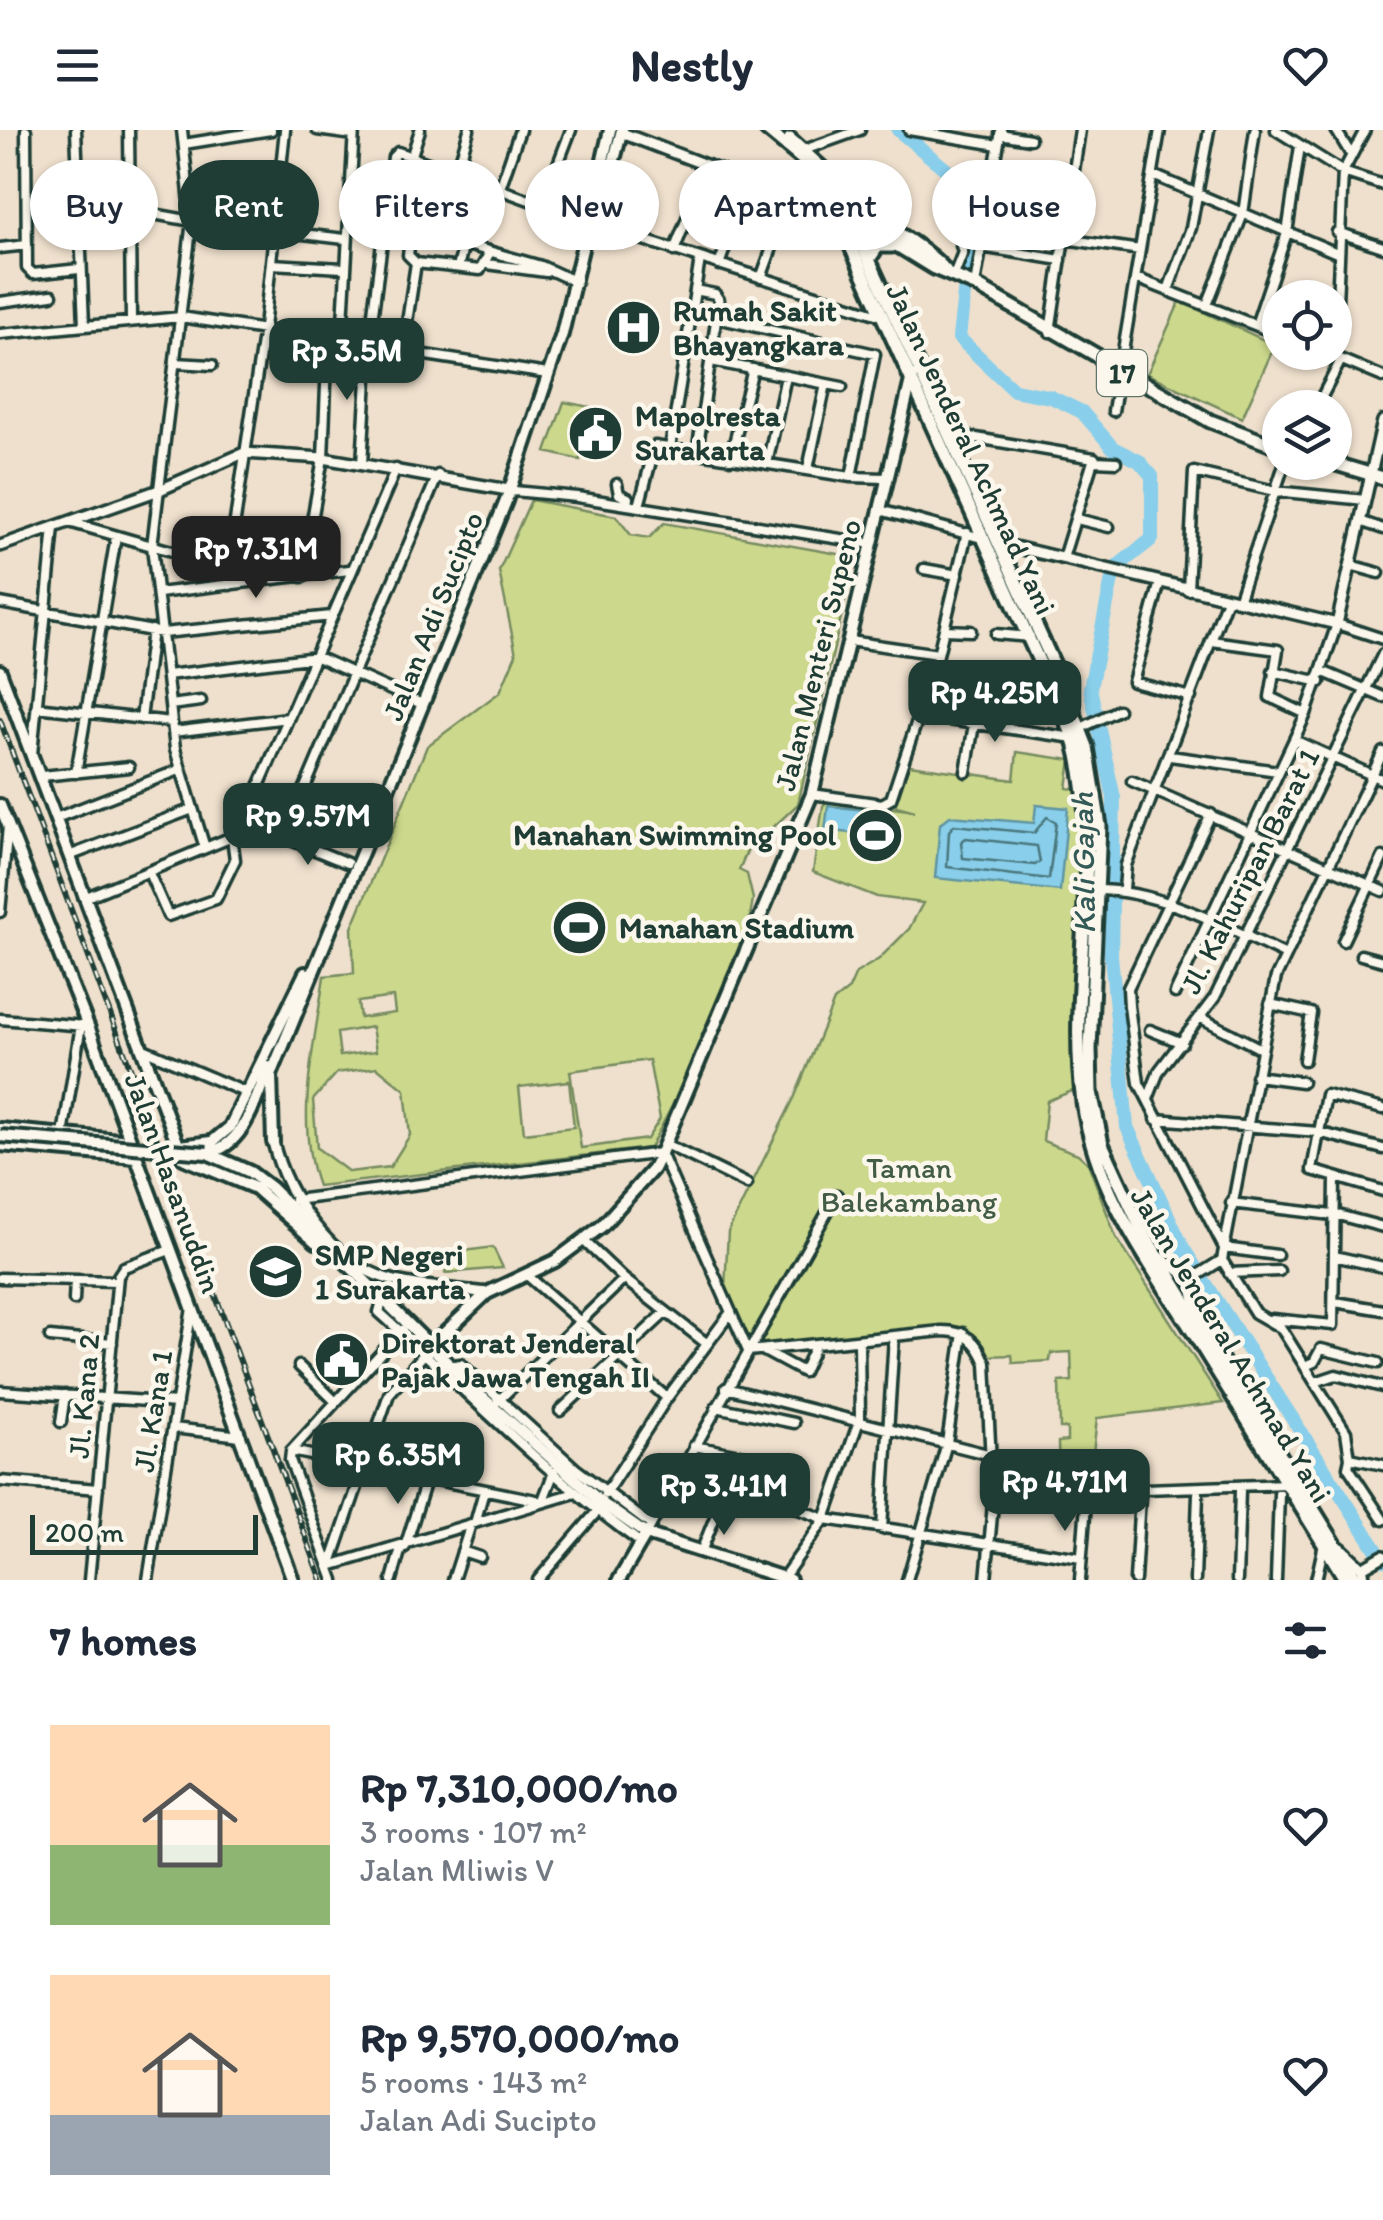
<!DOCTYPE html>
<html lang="en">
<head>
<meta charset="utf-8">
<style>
	body { margin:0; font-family:Itim,sans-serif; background:#f2f2f3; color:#1f2937; height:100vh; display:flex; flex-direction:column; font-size:38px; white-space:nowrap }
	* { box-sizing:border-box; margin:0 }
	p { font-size:32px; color:#747a83 }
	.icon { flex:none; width:55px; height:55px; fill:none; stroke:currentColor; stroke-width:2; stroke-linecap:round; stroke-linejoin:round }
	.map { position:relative; height:1450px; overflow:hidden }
	.details { display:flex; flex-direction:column; background:#fff; flex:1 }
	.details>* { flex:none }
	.guide { position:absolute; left:30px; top:30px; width:1325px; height:90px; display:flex; gap:20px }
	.tools { position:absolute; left:1262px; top:150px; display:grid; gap:20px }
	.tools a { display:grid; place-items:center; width:90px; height:90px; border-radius:50%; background:#fff; box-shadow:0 2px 8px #0004; font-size:50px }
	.scale { position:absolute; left:30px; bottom:25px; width:228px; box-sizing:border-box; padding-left:10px; border:5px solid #1f3d34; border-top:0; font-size:28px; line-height:35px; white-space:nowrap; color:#1f3d34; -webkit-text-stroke:8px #fbf7ec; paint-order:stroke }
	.price { position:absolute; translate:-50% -85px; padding:0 22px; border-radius:20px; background:#1f3d34; color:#fff; font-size:32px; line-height:65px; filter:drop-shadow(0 2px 5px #0008) }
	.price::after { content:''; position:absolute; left:50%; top:60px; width:30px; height:22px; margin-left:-15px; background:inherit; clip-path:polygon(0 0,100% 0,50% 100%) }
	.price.on { background:#222; color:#fff }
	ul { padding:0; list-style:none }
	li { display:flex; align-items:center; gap:30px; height:250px; padding:0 50px }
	li span { display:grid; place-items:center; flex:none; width:280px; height:200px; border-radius:0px; color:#555 }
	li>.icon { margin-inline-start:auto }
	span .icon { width:120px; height:120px; fill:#fffc; stroke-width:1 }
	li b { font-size:42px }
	h2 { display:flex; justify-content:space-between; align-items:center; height:120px; padding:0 50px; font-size:42px }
	.pill { padding:0 35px; border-radius:45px; background:#fff; box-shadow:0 2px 8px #0004; font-size:35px; line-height:90px }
	.pill.on { background:#1f3d34; color:#fff }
	header { display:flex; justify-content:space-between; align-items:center; height:130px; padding:0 50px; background:#fff; font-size:45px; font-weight:700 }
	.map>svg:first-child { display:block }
	.green { fill:#ccd98c; stroke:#768b60; stroke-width:2.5; fill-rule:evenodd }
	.water { fill:#89ceea; stroke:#5f94a1; stroke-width:2.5 }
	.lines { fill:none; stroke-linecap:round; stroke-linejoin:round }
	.shore { stroke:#49777d; stroke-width:2.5 }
	.river { stroke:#89ceea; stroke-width:14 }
	.minor-casing { stroke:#1f3d34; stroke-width:15 }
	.tertiary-casing { stroke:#1f3d34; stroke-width:16 }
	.secondary-casing { stroke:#1f3d34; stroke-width:18 }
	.primary-casing { stroke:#1f3d34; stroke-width:19 }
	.trunk-casing { stroke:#1f3d34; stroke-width:19 }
	.minor { stroke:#fbf7ec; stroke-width:8 }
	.tertiary { stroke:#fbf7ec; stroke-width:9 }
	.secondary { stroke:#fbf7ec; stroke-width:10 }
	.primary { stroke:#fbf7ec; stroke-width:11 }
	.trunk { stroke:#fbf7ec; stroke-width:11 }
	.rail-casing { stroke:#1f3d34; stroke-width:6 }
	.rail { stroke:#fbf7ec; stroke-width:2.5; stroke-dasharray:8; stroke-linecap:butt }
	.secondary-bridge-casing { stroke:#1f3d34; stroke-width:18; stroke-linecap:butt }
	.secondary-bridge { stroke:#fbf7ec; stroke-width:10 }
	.labels { text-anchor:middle; stroke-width:9; stroke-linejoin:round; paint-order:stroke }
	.shield { fill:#fbf7ec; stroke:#61756b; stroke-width:2.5 }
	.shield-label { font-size:28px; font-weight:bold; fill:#1f3d34 }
	.poi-label { font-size:30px; font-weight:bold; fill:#1f3d34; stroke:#fbf7ec; text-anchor:start }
	.street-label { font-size:30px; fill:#1f3d34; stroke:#fbf7ec }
	.park-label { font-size:30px; fill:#425c46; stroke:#fbf7ec }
	.water-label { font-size:32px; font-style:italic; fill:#345a58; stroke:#fbf7ec }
</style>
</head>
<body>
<header><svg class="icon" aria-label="menu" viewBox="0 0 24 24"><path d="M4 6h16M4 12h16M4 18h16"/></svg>Nestly<svg class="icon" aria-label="heart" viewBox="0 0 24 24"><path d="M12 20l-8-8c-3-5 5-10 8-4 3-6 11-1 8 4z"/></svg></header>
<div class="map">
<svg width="1383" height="1450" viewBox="0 0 1383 1450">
	<rect width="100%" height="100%" fill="#efe0cd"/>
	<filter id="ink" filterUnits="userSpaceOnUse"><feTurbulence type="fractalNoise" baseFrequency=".01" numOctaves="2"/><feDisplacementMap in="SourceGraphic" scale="20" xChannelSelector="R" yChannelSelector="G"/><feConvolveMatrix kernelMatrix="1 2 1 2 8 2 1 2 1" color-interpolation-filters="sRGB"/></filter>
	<g filter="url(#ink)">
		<path class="green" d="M1180,171L1275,215L1242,288L1147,244Z
			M564,272L590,277L580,330L546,322Z
			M531,370L616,386L631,405L649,408L664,393L855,427L798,674L765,705H754L739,740L747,744L753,769L749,793L673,974L650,1018L318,1056C294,990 315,914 324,846L354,843L352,798L427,616L500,562L516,524L499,441ZM393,867L395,883L360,888L358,872ZM372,897L376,921L340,926L337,903ZM649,930L660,989L647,1009L581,1018L570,941ZM377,937L405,960L410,1005L390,1037L349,1042L317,1018L313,970L337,943ZM569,951L574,997L524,1003L519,957Z
			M1017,622L1071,630L1067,658L1081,660L1083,673L1075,960L1047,971L1043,1011L1078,1024L1088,1033L1116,1107L1223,1273L1097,1288L1090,1350L1059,1349L1058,1312L1067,1311V1298H1060L1059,1252L1072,1251L1071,1222L1051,1223L1050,1231L1013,1233L1012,1225L988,1226L959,1198H921L764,1216L744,1205L725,1157L728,1102L795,966L834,871L849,859L856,843L879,829L909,799L923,773L877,767L813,742L823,676L828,669L915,681L893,675L909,635L1014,650Z
			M493,1117L503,1138L445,1143L449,1123Z"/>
		<path class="water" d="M1036,675L1068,678L1060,761L935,748L940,694L950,686L1034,693Z
			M828,676L885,682L883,707L825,700Z"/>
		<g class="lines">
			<path class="shore" d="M1047,687L1056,692L1049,749L947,737L949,701L954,695L1034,703Z
				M966,708L1037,716L1040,732L1035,735L963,728L961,712Z"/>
			<path class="river" d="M898,0L954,46L969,118L959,208L1014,260L1051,267L1082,282L1113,318L1139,331L1152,346V409L1119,435L1112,449L1090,558L1114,668L1111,825L1127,997L1183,1118L1383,1430"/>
			<defs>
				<path id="minor" d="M26,0L27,138L33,144L79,139
					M76,0L84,195
					M129,0L131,189
					M182,0L192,91L152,416L175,619L205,718
					M317,0L353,5
					M909,0L998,15
					M1276,0L1343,42L1383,55
					M1336,0L1350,23
					M1000,4L1030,9
					M184,14L271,0
					M804,20L860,0
					M412,25L420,0
					M457,41L469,0
					M1153,45L1337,123
					M500,58L520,0
					M991,61L1008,62
					M76,70L192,91L345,109
					M543,73L571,0
					M1337,102L1383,117
					M1065,109L1140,120
					M981,117L1061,130
					M0,118L27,115
					M674,121L708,35
					M416,133L408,125L417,59
					M271,134L343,138
					M487,134L546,142
					M719,135L749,50
					M458,137L464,114L541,136L576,152
					M954,145L963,122L956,99
					M761,148L791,66
					M1136,148L1280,205
					M975,155L1001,0
					M695,160L715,164L719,170L697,323
					M1168,160L1191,98L1209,0
					M0,172L52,165
					M1207,175L1243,84L1255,0
					M717,188L875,224L851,347
					M1256,195L1287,103L1300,16
					M1050,202L1080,0
					M0,204L181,187L548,244
					M342,210L354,0
					M1335,216L1343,42L1365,0
					M403,218L416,133L480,140L489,124
					M1323,222L1383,247
					M711,231L842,257
					M175,233L212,235
					M1316,278L1341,230
					M1113,281L1160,0
					M947,303L1094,328L1063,428
					M670,318L700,129
					M730,329L753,239
					M1096,331L1116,332
					M362,334L369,214L393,27L398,22L603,97L882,186
					M767,334L786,246
					M808,339L826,254
					M617,354L619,364L628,368L627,375
					M514,361L577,367L872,414
					M639,376L655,316L851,347L886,348
					M880,380L985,409
					M1077,389L1109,397
					M1360,391L1383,399
					M69,392L152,416
					M154,416L270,449
					M1350,435L1379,443
					M924,439L958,445
					M302,447L323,328L328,208
					M1160,452L1133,552L1191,567
					M230,455L228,437L264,198L285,0
					M1188,460L1194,342L1275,361L1365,370
					M158,463L349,440
					M1238,471L1285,332
					M0,473L163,503L332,486
					M944,500L971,501
					M996,504L1030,507
					M849,511L938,524
					M1211,511L1278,520L1270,567L1306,584
					M935,537L1052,555
					M1273,541L1320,552
					M1324,542L1383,567
					M167,545L317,527L422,574
					M170,575L201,571
					M36,577L171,592
					M920,586L1074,608
					M141,589L152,500
					M1081,598L1118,580
					M173,602L288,588
					M1294,610L1383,650
					M32,624L54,397
					M1170,626L1278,641
					M966,642L974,594
					M76,643L116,407
					M42,646L129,637
					M1132,651L1383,761
					M812,664L882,674L891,669L935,537L967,403
					M1211,684L1128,858L1129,876L1139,953L1224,1118L1277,1125
					M56,688L179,640
					M244,691L347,733
					M284,707L438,345
					M74,724L190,680
					M149,743L168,786L216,769L235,730L232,707
					M1124,759L1126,735L1227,469
					M1096,760C1161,760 1228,798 1286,825
					M84,768L232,707L244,691L396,339
					M0,782L8,696
					M1343,811L1383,727
					M1361,825L1383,831
					M1175,863L1306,584L1337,494L1383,509
					M1270,874L1311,883L1304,930
					M1201,888L1261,919
					M0,889L85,896
					M1150,900L1182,913
					M141,918L247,963
					M1256,946L1302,952
					M1148,969L1159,941L1215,867L1383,524
					M1383,979L1326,965L1312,1040L1383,1061
					M1156,989L1318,1002L1383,1019
					M63,1005L81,895
					M665,1014L747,1054
					M295,1070L661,1023L748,1221
					M1231,1073L1332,1085
					M1338,1085L1383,1097
					M584,1111L624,1149L706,1213
					M1160,1126L1190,1150L1199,1191
					M1334,1126L1383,1137
					M1222,1130L1276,847L1383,622
					M1229,1143L1279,1141
					M528,1146L667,1268
					M0,1148L117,1151
					M1190,1150L1222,1130L1255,1183L1281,1198L1346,1302L1350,1328L1383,1335
					M383,1169L379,1182C466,1260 545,1344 641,1413
					M74,1170L75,1150
					M1335,1172L1383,1180
					M1272,1189L1333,1195L1335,1048
					M50,1207L112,1213
					M748,1221L942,1201C966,1201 977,1211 986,1233L992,1352L997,1364L1287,1354
					M764,1221L803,1242L815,1216
					M299,1236L336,1272
					M450,1236L461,1234L576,1339L651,1395
					M1305,1236L1314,1232L1321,1219L1378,1233
					M1315,1252L1336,1245L1382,1257
					M726,1258L991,1325
					M0,1261L177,1273
					M498,1271L624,1149
					M716,1277L794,1293
					M560,1281L665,1183
					M61,1292L65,1265
					M173,1298L241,1306
					M694,1316L770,1331
					M291,1321L536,1370
					M1350,1328L1348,1337L1383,1390
					M683,1336L825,1389L1081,1428
					M0,1351L98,1359
					M605,1364L667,1268L731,1182
					M543,1370L554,1342
					M475,1393L484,1361
					M882,1399L894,1207
					M646,1404L837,1065
					M405,1417L436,1319
					M462,1421L480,1427
					M701,1422L729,1352
					M330,1436L575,1363
					M330,1436L389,1264L432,1215
					M783,1448L825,1389L860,1288L859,1212
					M89,1450L118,1146L124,1137L170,1120
					M148,1450L192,1178
					M334,1450L290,1330L291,1321L402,1200
					M392,1450L401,1418
					M453,1450L471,1394
					M538,1450L600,1378
					M907,1450L947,1313L963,1203
					M986,1450L994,1363
					M1080,1450L1087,1361
					M1135,1450L1140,1366
					M1195,1450L1198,1364
					M1237,1450L1240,1361
					M1276,1450L1279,1364
					M1316,1450L1324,1414"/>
				<path id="tertiary" d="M622,3L834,84
					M998,413L1337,494L1383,291
					M0,416L162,359L244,323L323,328L514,361
					M273,1012C286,1066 331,1132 388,1149C418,1158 455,1158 487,1163
					M1341,1418L1362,1438L1365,1450
					M1362,1438L1383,1426"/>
				<path id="secondary" d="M590,98L597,94L622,0
					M0,541L183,1028L255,1058L316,1112
					M0,675L88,896L293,1450
					M0,999L130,1011
					M273,1012L271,945L506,371L562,204L610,0
					M0,1015L135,1027
					M180,1016L212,1012L230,997L305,843
					M207,1023L250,1042L271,1058L482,1267L603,1374L646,1404L790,1450
					M207,1023C245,1017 256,967 269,937
					M432,1215L487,1163L555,1131L602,1096L653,1039L661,1023L812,664L912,246
					M619,1450L646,1404"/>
				<path id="primary" d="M837,86L1074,608C1106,729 1066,851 1083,972C1096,1064 1151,1134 1198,1210C1247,1290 1296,1370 1346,1450
					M850,88L1060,548L1087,617L1100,696L1090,919L1091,962L1102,1014L1142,1101L1357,1450"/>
				<path id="trunk" d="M767,0L802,29L837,86L869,98L934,138L975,155L1210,291L1280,318
					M790,9L824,40L846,79
					M833,73C862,77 926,118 946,141
					M869,129L878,116H892
					M1329,332L1383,348"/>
			</defs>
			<use href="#minor" class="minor-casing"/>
			<use href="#tertiary" class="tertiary-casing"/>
			<use href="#secondary" class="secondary-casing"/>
			<use href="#primary" class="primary-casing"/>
			<use href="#trunk" class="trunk-casing"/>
			<use href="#minor" class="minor"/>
			<use href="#tertiary" class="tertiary"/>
			<use href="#secondary" class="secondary"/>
			<use href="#primary" class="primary"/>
			<use href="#trunk" class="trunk"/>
			<defs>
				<path id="rail" d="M0,590L322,1450"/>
			</defs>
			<use href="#rail" class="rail-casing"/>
			<use href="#rail" class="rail"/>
			<defs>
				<path id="secondary-bridge" d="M0,1006L207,1023"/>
			</defs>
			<use href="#secondary-bridge" class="secondary-bridge-casing"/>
			<use href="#secondary-bridge" class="secondary-bridge"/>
		</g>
	</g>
	<defs>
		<symbol id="hospital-disc" viewBox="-11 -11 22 22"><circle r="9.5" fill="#1f3d34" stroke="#fbf7ec"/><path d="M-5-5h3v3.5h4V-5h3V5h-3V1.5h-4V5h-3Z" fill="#fff"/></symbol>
		<symbol id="civic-disc" viewBox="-11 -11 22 22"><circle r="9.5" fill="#1f3d34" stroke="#fbf7ec"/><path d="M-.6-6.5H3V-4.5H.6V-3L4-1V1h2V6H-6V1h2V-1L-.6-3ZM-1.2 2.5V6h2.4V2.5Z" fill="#fff"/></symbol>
		<symbol id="stadium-disc" viewBox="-11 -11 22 22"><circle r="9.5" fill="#1f3d34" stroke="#fbf7ec"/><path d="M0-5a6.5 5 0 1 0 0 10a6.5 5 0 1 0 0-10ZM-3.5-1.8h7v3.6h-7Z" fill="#fff"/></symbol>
		<symbol id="school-disc" viewBox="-11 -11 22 22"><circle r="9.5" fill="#1f3d34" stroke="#fbf7ec"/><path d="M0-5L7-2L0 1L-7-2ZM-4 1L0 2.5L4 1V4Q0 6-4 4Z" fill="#fff"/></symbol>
	</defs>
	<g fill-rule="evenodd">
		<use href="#hospital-disc" x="602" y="166" width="63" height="63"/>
		<use href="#civic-disc" x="564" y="272" width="63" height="63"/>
		<use href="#stadium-disc" x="844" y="674" width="63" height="63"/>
		<use href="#stadium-disc" x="548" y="766" width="63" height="63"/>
		<use href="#school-disc" x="244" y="1110" width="63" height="63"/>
		<use href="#civic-disc" x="310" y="1198" width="63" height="63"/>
	</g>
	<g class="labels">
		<rect class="shield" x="1097" y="220" width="50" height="46" rx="8"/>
		<g class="shield-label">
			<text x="1122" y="253">17</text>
		</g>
		<g class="poi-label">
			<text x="673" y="191">Rumah Sakit<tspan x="673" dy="34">Bhayangkara</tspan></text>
			<text x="635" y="296">Mapolresta<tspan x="635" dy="34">Surakarta</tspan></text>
			<text x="836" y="715" text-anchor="end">Manahan Swimming Pool</text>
			<text x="619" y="808">Manahan Stadium</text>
			<text x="315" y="1135">SMP Negeri<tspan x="315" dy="34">1 Surakarta</tspan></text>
			<text x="381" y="1223">Direktorat Jenderal<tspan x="381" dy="34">Pajak Jawa Tengah II</tspan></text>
		</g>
		<g class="street-label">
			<text transform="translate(971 319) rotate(65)" y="10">Jalan Jenderal Achmad Yani</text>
			<text transform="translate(433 486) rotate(-68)" y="10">Jalan Adi Sucipto</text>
			<text transform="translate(818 525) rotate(-76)" y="10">Jalan Menteri Supeno</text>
			<text transform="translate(1250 741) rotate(-63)" y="10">Jl. Kahuripan Barat 1</text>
			<text transform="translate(173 1053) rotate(70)" y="10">Jalan Hasanuddin</text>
			<text transform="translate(1231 1215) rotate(59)" y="10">Jalan Jenderal Achmad Yani</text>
			<text transform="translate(84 1266) rotate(-85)" y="10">Jl. Kana 2</text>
			<text transform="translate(153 1281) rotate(-81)" y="10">Jl. Kana 1</text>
		</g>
		<g class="park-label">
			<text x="909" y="1048">Taman<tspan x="909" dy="34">Balekambang</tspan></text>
		</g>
		<g class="water-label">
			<text transform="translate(1083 733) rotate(-91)" y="11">Kali Gajah</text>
		</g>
	</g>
</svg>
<div class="tools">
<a><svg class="icon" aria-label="locate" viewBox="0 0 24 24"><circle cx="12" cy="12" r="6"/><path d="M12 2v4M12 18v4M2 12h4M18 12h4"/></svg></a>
<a><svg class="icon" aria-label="layers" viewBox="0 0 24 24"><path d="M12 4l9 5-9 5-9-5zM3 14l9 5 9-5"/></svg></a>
</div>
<div class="scale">200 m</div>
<b class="price" style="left:347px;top:273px">Rp 3.5M</b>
<b class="price on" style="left:256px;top:471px">Rp 7.31M</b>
<b class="price" style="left:995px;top:615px">Rp 4.25M</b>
<b class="price" style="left:308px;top:738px">Rp 9.57M</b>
<b class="price" style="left:398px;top:1377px">Rp 6.35M</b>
<b class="price" style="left:1065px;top:1404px">Rp 4.71M</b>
<b class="price" style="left:724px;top:1408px">Rp 3.41M</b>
<div class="guide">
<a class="pill">Buy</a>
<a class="pill on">Rent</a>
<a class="pill">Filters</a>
<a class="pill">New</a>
<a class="pill">Apartment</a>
<a class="pill">House</a>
</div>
</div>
<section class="details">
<h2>7 homes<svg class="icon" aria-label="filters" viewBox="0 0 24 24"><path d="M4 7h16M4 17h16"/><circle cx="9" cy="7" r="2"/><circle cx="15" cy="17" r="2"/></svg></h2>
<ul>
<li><span style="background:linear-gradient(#ffd9b3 60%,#8fb573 0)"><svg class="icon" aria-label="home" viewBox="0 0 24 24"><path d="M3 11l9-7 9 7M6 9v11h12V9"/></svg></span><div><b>Rp 7,310,000/mo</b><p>3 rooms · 107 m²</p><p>Jalan Mliwis V</p></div><svg class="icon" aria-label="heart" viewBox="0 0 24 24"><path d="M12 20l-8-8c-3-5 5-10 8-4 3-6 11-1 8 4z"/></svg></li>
<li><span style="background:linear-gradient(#ffd9b3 70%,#9aa5b1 0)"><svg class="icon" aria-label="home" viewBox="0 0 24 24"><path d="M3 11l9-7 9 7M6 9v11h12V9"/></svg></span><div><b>Rp 9,570,000/mo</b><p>5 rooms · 143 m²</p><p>Jalan Adi Sucipto</p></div><svg class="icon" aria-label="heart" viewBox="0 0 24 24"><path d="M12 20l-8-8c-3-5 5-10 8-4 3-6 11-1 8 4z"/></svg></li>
</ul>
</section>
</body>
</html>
